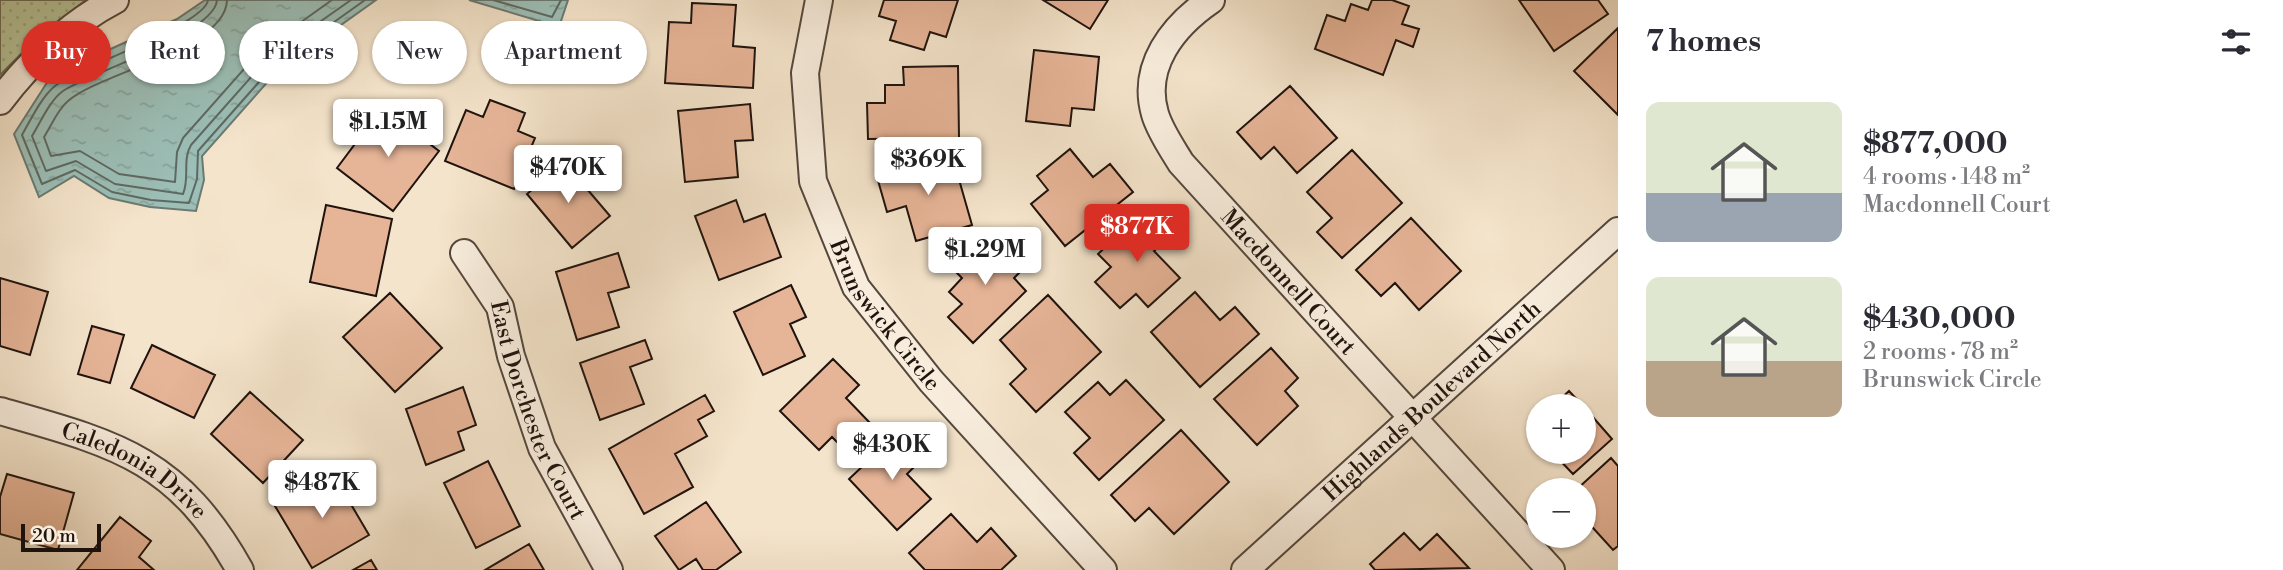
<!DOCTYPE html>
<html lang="en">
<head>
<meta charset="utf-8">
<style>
	body { margin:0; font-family:"Libre Bodoni",serif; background:#f2f2f3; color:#2b2b33; height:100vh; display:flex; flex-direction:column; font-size:26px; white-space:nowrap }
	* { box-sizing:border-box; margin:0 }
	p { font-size:23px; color:#7c7c81 }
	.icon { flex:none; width:38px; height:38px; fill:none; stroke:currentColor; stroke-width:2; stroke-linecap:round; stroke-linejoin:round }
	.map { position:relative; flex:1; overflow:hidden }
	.details { display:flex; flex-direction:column; background:#fff; width:665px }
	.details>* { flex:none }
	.banner { position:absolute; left:21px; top:21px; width:665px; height:63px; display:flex; gap:14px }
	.fabs { position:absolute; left:1526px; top:394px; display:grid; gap:14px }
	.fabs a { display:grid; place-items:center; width:70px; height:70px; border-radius:50%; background:#fff; box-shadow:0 2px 5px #0004; font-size:35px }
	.scale { position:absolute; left:21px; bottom:18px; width:80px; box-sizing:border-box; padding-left:7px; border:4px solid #1f130e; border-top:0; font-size:19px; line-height:24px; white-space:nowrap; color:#1f130e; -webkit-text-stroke:5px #f8eddd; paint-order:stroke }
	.price { position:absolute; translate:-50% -60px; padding:0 16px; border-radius:7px; background:#fff; color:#222; font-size:23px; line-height:46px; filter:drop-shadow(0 2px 4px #0008) }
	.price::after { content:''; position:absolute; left:50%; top:42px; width:21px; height:16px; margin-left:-10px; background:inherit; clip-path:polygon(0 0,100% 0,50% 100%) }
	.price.selected { background:#d93025; color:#fff }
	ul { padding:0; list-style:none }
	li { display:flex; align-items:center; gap:21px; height:175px; padding:0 28px }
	li span { display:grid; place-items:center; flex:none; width:196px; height:140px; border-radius:14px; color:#555 }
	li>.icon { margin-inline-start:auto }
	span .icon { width:84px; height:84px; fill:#fffc; stroke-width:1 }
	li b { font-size:30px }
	h2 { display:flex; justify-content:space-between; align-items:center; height:84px; padding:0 28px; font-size:30px }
	.tag { padding:0 24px; border-radius:32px; background:#fff; box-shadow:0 2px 5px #0004; font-size:24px; line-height:63px }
	.tag.selected { background:#d93025; color:#fff }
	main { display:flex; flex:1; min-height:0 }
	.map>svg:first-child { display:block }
	.grass { fill:url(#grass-dots); stroke:#6c6c54; stroke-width:2 }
	.water { fill:url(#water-ripples); stroke:#6a7a73; stroke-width:2 }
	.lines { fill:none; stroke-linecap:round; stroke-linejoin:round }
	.shore { stroke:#5e6962; stroke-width:2 }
	.building { fill:#e6b497; stroke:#1f130e; stroke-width:2 }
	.minor-casing { stroke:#54473d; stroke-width:30 }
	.minor { stroke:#f8eddd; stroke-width:26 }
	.labels { text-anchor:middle; stroke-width:5; stroke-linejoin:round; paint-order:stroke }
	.street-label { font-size:23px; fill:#1f130e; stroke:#f8eddd }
</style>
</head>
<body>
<main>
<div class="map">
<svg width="1618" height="570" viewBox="0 0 1618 570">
	<defs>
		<pattern id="grass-dots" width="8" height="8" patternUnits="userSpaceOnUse" patternTransform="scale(1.75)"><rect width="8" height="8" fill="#b8c59a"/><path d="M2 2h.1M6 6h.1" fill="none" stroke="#9ea884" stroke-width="1.8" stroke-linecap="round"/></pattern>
		<pattern id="water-ripples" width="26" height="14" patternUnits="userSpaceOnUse" patternTransform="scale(1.75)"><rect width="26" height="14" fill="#9cbfb7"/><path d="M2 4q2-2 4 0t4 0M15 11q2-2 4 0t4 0" fill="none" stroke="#86a39c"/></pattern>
	</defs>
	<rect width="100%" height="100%" fill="#f4e4cb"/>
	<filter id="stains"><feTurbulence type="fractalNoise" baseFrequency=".00286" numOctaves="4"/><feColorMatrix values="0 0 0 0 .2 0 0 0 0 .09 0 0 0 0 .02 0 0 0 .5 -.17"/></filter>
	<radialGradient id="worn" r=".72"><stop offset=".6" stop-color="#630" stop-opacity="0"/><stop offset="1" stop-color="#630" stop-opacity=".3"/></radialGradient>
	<path class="grass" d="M0,0H86L34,41L0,75Z"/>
	<path class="water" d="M205,0H376L278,70L202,156L204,180L196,211L150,207L109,198L74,176L39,197L14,134L48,81L84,61L177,19Z
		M469,0H568L559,27Z"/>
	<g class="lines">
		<path class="shore" d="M208,0C205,25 80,66 55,86C42,96 30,121 22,135L42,184L75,170L112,192L151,200L189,203L197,179L198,151L274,65L365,0
			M217,0C215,33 92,72 63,91C50,100 40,123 32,136L46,171L76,161L115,184L183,194C190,178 182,160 191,145L267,59L351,0
			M227,0C226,49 101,72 68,101C58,109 51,126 44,137L51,156L80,151L119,174L175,182L177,152L183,138L259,52L332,0
			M493,0L552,17L561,0"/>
	</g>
	<path class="building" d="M884,0H958L946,37L930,32L924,50L890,40L896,21L879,16Z
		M1043,0H1108L1090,29Z
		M1372,0H1392L1409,6L1402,24L1419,29L1413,47L1396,40L1383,75L1315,49L1327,15L1345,21L1351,4L1368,10Z
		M1519,0H1598L1608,14L1554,51Z
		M692,3L736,5L733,46L755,48L753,88L665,83L669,22L691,23Z
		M1618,28V115L1574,71Z
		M1034,50L1099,57L1094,110L1072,108L1070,126L1026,121Z
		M958,66L959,138L868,139L867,103H885V85H904L903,67Z
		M1290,86L1337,138L1297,173L1274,147L1261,159L1237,132Z
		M490,100L525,113L518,131L535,138L514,189L445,161L466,110L483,117Z
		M750,104L753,140L735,141L738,177L685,182L678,111Z
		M382,108L439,151L393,211L337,168Z
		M1070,149L1093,177L1110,164L1133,192L1065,246L1031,204L1048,190L1037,176Z
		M1352,150L1402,203L1342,258L1317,232L1332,218L1307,192Z
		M952,155L972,225L916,241L906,206L887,212L877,177Z
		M564,162L610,216L572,248L527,194Z
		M736,200L744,222L765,214L781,257L719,280L695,216Z
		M326,205L392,219L376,296L310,282Z
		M1145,210L1170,237L1154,251L1180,278L1148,307L1136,294L1120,308L1095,282L1111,267L1098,254Z
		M1411,218L1461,271L1419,310L1395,283L1381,296L1356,270Z
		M976,240L989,253L1002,240L1027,265L1014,278L1026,291L973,343L948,317L962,304L949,292L962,278L950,266Z
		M618,253L629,287L608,293L619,327L577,340L556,272Z
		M0,278L48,292L30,355L0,346Z
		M791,285L806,317L790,324L805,356L763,375L734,312Z
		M1195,292L1220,320L1235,307L1259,334L1200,387L1151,332Z
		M390,293L442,348L395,392L343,337Z
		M1048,295L1101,352L1036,412L1010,384L1026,369L1000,340Z
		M92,326L124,335L110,383L78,374Z
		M645,340L652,359L630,367L644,404L600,420L580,363Z
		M152,345L215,375L194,418L131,388Z
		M1271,348L1298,378L1285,391L1298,406L1257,445L1214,399Z
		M833,359L859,385L846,398L871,424L845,450L832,437L819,450L780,411Z
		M1126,380L1164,420L1099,480L1074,453L1090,438L1065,412L1098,382L1110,395Z
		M463,387L476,425L458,432L464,450L426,465L406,409Z
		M1569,391L1583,406H1553Z
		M250,392L303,440L263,483L211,434Z
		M705,395L714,411L698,420L707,436L675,454L693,487L644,514L609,449Z
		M1584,407L1612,439L1573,474L1552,452H1584Z
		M1538,419V437L1530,427Z
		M1181,430L1229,482L1174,534L1149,508L1135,521L1111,495Z
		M899,432L923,458L907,474L931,499L897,530L849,479Z
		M1611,458L1618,466V546L1613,550L1584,518V490H1576Z
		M488,461L520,526L476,548L444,483Z
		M332,472L369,535L312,568L275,506Z
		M7,474L74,493L58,550L0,534V497Z
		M706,502L741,552L716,570H703L696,559L679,570L655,536Z
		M951,514L977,542L991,528L1016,556L1001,570H925L909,553Z
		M120,517L151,541L139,557L154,570H77Z
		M1404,533L1420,550L1437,534L1469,568L1375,570L1370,564Z
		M529,544L544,570H485Z
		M371,560L377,570H353Z"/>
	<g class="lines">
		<defs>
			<g id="minor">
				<path id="s1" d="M819,0L805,73L813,181L856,287L931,381L1103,570"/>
				<path id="s2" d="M1211,0C1173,26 1141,66 1155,114C1160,131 1172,148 1181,163L1551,570"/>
				<path d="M0,101C30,61 71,23 115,0"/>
				<path id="s3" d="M464,253L500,307L511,356L542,448L609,570"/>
				<path id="s4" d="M0,411C116,444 177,458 240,570"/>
				<path id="s5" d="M1245,570L1618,231"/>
			</g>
		</defs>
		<use href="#minor" class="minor-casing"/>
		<use href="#minor" class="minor"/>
	</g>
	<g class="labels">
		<g class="street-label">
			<text dy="8" stroke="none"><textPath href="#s2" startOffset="352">Macdonnell Court</textPath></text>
			<text dy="8" stroke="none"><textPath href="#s1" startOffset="336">Brunswick Circle</textPath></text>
			<text dy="8" stroke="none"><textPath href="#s5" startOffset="252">Highlands Boulevard North</textPath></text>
			<text dy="8" stroke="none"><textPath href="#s3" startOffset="175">East Dorchester Court</textPath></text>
			<text dy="8" stroke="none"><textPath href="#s4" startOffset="149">Caledonia Drive</textPath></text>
		</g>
	</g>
	<rect width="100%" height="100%" filter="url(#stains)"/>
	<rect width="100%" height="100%" fill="url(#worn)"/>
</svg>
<div class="fabs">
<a>+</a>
<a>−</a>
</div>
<div class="scale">20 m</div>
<b class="price" style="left:388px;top:159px">$1.15M</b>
<b class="price" style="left:928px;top:197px">$369K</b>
<b class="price" style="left:568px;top:205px">$470K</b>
<b class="price selected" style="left:1137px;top:264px">$877K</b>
<b class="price" style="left:985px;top:287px">$1.29M</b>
<b class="price" style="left:892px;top:482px">$430K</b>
<b class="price" style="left:322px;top:520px">$487K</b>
<div class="banner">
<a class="tag selected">Buy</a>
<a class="tag">Rent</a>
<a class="tag">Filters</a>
<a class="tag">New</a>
<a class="tag">Apartment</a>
</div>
</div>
<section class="details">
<h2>7 homes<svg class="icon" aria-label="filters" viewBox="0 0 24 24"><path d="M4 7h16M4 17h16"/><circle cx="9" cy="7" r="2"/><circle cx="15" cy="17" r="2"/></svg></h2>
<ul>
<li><span style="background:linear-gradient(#dfe7d0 65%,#9aa5b1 0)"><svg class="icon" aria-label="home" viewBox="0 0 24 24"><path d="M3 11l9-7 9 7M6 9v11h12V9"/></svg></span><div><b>$877,000</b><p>4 rooms · 148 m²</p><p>Macdonnell Court</p></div></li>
<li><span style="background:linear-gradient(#dfe7d0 60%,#b9a48a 0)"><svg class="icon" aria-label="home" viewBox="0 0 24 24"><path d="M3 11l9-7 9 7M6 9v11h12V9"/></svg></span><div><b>$430,000</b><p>2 rooms · 78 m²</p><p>Brunswick Circle</p></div></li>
</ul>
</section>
</main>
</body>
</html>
